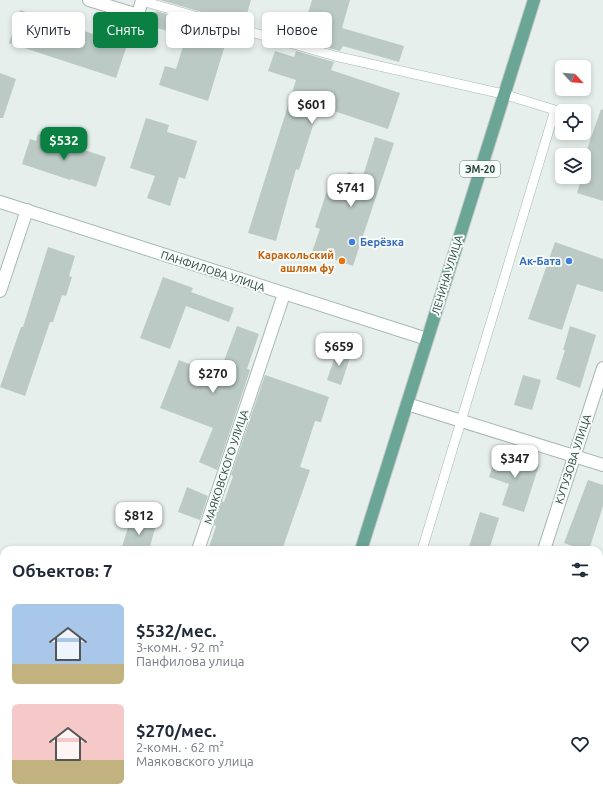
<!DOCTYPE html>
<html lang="ru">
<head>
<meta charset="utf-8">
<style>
	body { margin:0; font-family:Ubuntu,sans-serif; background:#f2f2f3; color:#1f2937; height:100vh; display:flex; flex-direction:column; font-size:15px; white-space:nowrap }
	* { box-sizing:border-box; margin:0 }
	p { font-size:13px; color:#747a83 }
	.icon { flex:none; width:22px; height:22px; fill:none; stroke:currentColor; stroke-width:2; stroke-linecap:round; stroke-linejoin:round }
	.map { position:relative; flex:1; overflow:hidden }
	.details { position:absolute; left:0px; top:546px; width:603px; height:256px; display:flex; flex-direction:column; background:#fff; border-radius:12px 12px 0 0; box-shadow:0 2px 6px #0003 }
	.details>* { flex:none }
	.hud { position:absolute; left:12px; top:12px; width:400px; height:36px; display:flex; gap:8px }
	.needle { width:26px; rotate:116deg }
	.tools { position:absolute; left:555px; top:60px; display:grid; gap:8px }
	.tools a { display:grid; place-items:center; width:36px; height:36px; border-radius:6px; background:#fff; box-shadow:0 2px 6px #0003; font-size:20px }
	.price { position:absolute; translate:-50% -34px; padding:0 9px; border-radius:8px; background:#fff; color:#222; font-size:13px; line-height:26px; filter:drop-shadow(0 1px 2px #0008) }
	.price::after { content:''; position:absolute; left:50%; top:24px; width:12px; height:9px; margin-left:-6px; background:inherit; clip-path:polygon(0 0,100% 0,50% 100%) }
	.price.on { background:#0b8043; color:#fff }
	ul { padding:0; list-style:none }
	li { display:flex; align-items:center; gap:12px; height:100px; padding:0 12px }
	li span { display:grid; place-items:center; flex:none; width:112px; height:80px; border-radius:6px; color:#555 }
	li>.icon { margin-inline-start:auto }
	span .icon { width:48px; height:48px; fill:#fffc; stroke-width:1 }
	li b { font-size:17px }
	h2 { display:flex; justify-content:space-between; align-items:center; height:48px; padding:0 12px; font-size:17px }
	.tag { padding:0 14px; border-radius:6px; background:#fff; box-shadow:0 2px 6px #0003; font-size:14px; line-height:36px }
	.tag.on { background:#0b8043; color:#fff }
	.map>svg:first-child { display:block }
	.building { fill:#bbcac4 }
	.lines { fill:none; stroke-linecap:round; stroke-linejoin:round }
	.lane-casing { stroke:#a8b8b2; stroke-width:10 }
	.street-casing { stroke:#a8b8b2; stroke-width:14 }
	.secondary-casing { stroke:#a4bbb3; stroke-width:14 }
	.primary-casing { stroke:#c2cac8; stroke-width:14 }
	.lane { stroke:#fff; stroke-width:9 }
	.street { stroke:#fff; stroke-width:12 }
	.secondary { stroke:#fff; stroke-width:12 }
	.primary { stroke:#6aa596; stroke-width:12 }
	.shop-dot { fill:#3f7fe0; stroke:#f7fbf9; stroke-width:1.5 }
	.food-dot { fill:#e8710a; stroke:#f7fbf9; stroke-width:1.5 }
	.labels { text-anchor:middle; stroke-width:4; stroke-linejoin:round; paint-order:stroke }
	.shield { fill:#f7fbf9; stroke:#637a73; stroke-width:1 }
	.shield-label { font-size:10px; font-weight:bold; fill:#24423a }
	.shop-label { font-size:11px; font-weight:bold; fill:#366cbe; stroke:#f7fbf9; text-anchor:start }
	.food-label { font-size:11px; font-weight:bold; fill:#c56008; stroke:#f7fbf9; text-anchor:end }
	.street-label { font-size:11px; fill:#24423a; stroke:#f7fbf9 }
</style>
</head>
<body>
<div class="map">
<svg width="603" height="802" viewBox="0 0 603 802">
	<rect width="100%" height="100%" fill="#e6efeb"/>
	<path class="building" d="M160,0H251L245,20L234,17L233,21Z
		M312,0H350L342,28L404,46L399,62L343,46L340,51L300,40Z
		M20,10L127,45L116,78L9,43Z
		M156,11L229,32L208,101L159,85L165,66L176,69L186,37L151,26Z
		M275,51L294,57L296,51L334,62L331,70L400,93L388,129L319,106L299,170L296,169L276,241L248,233L296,80L268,71Z
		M0,73L16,79L3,118H0Z
		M601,109L603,110V201L577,193L582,177H584V158Z
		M146,118L169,125L167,132L197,141L185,179L179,177L170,206L147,198L155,176L130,168Z
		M38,134L57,140L56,144L83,152L84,150L106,157L96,187L71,179L70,180L22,164L30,139L36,141Z
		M375,137L394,143L353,266L312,252L320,229L315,227L330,182L343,187L348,172L363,176Z
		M555,242L603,259V292L577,284L562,330L528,319Z
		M48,247L75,256L69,276L72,277L66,296L62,295L53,322H50L25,396L0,387L21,327H23Z
		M163,277L193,288L191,292L234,308L229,322L186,306L170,349L140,338Z
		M237,326L259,334L247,369L250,370L217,470L199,462L213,428L160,408L179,360L211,373L213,366L221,369Z
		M570,326L596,335L580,388L556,379L565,350H563Z
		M337,350L351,354L341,385L327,380Z
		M265,375L329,397L321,422L315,421L300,467L310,470L282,550H208L216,526L214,525L222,501L224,502L233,476L231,475Z
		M523,375L541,380L532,410L514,405Z
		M497,452L539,465L524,512L502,505L509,484L489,477Z
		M588,480L603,485V506L589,550H584L564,543Z
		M187,487L208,496L200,520L178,512Z
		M480,512L499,518L489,550H468Z
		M131,518L156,525L149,550H121Z"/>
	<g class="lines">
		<defs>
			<path id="lane" d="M142,1L335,56L503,94L555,110L422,550
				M345,802L346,798"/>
			<path id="street" d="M89,0L138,15L142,0
				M0,291L27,210
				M407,404L603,465
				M198,550L284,294
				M544,550L603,368
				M114,802L115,798
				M462,802L464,798"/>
			<path id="secondary" d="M0,202L427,339"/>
			<path id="primary" d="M361,550L534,0
				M281,802L282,798"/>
		</defs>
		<use href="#lane" class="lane-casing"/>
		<use href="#street" class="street-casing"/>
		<use href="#secondary" class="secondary-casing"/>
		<use href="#primary" class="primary-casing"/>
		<use href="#lane" class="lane"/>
		<use href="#street" class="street"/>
		<use href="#secondary" class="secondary"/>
		<use href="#primary" class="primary"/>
	</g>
	<g class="shop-dot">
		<circle cx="352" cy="242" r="4"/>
		<circle cx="569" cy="261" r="4"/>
	</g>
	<circle class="food-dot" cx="342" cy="261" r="4"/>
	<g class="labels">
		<rect class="shield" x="460" y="161" width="40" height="16" rx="3"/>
		<g class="shield-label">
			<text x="480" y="173">ЭМ-20</text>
		</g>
		<g class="shop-label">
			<text x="360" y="246">Берёзка</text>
			<text x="561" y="265" text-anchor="end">Ак-Бата</text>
		</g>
		<g class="food-label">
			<text x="334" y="259">Каракольский<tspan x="334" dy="13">ашлям фу</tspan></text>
		</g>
		<g class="street-label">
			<text transform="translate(213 271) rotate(18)" y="4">ПАНФИЛОВА УЛИЦА</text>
			<text transform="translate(447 275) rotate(-73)" y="4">ЛЕНИНА УЛИЦА</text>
			<text transform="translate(573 459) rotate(-72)" y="4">КУТУЗОВА УЛИЦА</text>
			<text transform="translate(226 467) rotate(-72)" y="4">МАЯКОВСКОГО УЛИЦА</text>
		</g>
	</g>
</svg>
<div class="tools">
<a><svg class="needle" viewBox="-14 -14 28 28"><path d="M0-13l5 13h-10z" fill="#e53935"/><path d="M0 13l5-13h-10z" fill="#747a83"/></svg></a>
<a><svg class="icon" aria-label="locate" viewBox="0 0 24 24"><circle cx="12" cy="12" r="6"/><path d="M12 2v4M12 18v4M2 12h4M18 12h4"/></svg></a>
<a><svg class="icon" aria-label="layers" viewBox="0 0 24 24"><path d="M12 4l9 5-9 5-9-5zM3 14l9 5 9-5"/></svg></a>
</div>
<b class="price" style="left:312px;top:125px">$601</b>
<b class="price on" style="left:64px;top:161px">$532</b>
<b class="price" style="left:351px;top:208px">$741</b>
<b class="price" style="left:339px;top:367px">$659</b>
<b class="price" style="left:213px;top:394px">$270</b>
<b class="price" style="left:515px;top:479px">$347</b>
<b class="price" style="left:139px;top:536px">$812</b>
<div class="hud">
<a class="tag">Купить</a>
<a class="tag on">Снять</a>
<a class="tag">Фильтры</a>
<a class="tag">Новое</a>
</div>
<section class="details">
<h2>Объектов: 7<svg class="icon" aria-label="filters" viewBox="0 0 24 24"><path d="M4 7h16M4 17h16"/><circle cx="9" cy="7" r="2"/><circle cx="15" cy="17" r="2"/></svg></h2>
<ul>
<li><span style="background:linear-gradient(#a9c7e8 75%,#c2b280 0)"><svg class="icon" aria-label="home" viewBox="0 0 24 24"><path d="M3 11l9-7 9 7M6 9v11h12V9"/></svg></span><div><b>$532/мес.</b><p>3-комн. · 92 m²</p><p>Панфилова улица</p></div><svg class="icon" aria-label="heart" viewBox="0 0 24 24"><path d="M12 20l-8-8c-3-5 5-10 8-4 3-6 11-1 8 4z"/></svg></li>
<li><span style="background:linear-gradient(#f6c9c9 70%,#c2b280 0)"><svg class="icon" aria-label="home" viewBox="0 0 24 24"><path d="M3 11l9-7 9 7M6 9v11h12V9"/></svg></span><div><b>$270/мес.</b><p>2-комн. · 62 m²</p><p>Маяковского улица</p></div><svg class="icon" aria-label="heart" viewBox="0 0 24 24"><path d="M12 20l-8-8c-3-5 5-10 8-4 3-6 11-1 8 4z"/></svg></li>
</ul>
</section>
</div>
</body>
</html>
